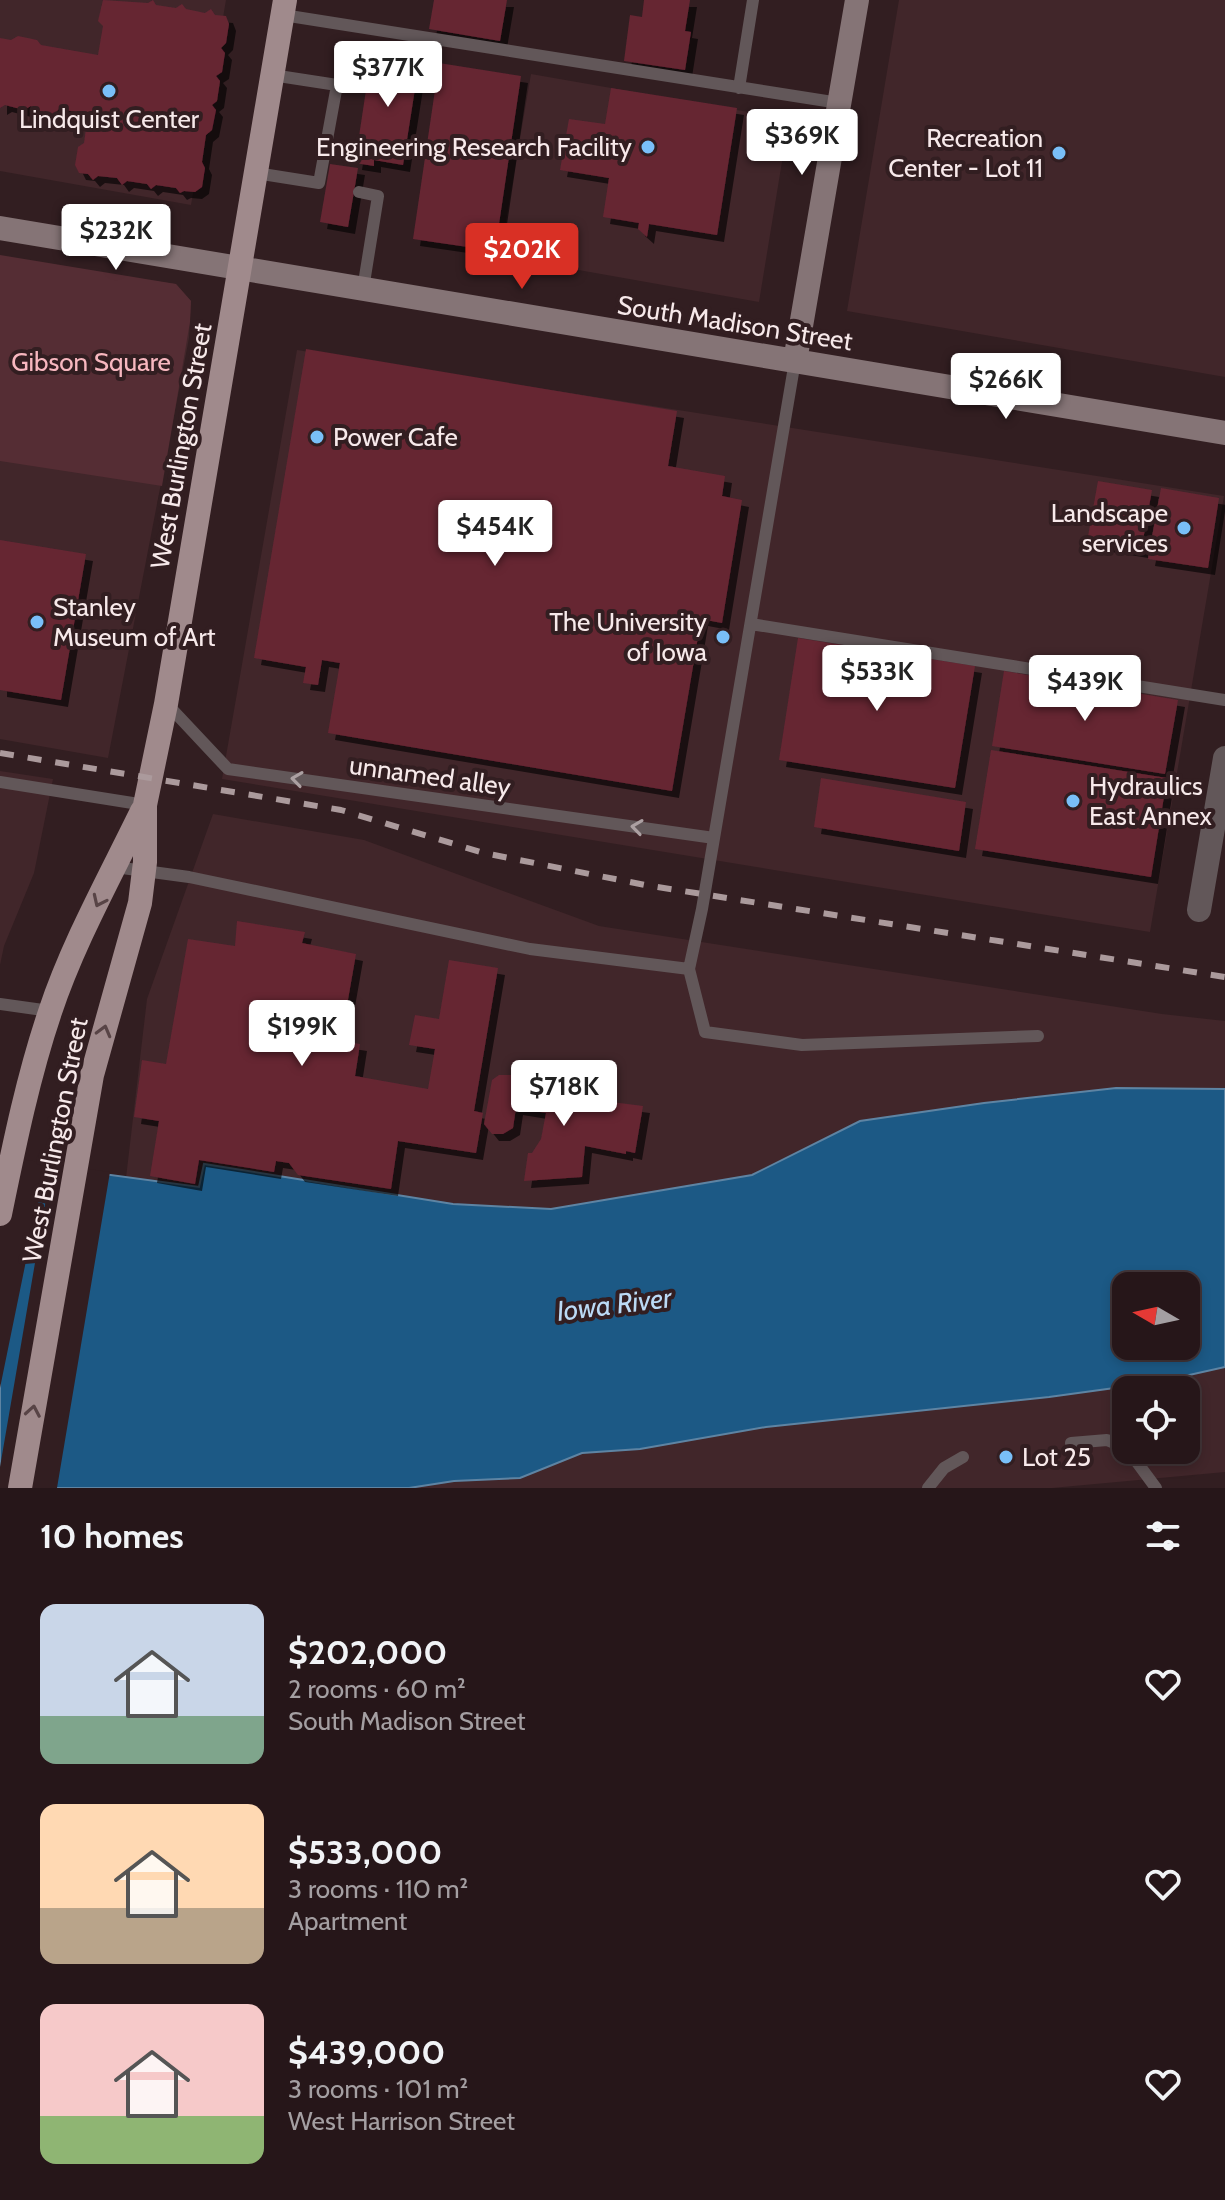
<!DOCTYPE html>
<html lang="en">
<head>
<meta charset="utf-8">
<style>
	body { margin:0; font-family:Cabin,sans-serif; background:#2e1f22; color:#f1f3f6; height:100vh; display:flex; flex-direction:column; font-size:30px; white-space:nowrap }
	* { box-sizing:border-box; margin:0 }
	p { font-size:26px; color:#a49fa2 }
	.icon { flex:none; width:44px; height:44px; fill:none; stroke:currentColor; stroke-width:2; stroke-linecap:round; stroke-linejoin:round }
	.map { position:relative; height:1488px; overflow:hidden }
	.sheet { display:flex; flex-direction:column; background:#261619; flex:1 }
	.sheet>* { flex:none }
	.needle { width:52px; rotate:279deg }
	.controls { position:absolute; left:1112px; top:1272px; display:grid; gap:16px }
	.controls a { display:grid; place-items:center; width:88px; height:88px; border-radius:16px; background:#261619; box-shadow:0 4px 12px #0003,0 0 0 2px #423538; font-size:40px }
	.price { position:absolute; translate:-50% -68px; padding:0 18px; border-radius:8px; background:#fff; color:#222; font-size:26px; line-height:52px; filter:drop-shadow(0 2px 4px #0008) }
	.price::after { content:''; position:absolute; left:50%; top:48px; width:24px; height:18px; margin-left:-12px; background:inherit; clip-path:polygon(0 0,100% 0,50% 100%) }
	.price.on { background:#d93025; color:#fff }
	ul { padding:0; list-style:none }
	li { display:flex; align-items:center; gap:24px; height:200px; padding:0 40px }
	li span { display:grid; place-items:center; flex:none; width:224px; height:160px; border-radius:16px; color:#555 }
	li>.icon { margin-inline-start:auto }
	span .icon { width:96px; height:96px; fill:#fffc; stroke-width:1 }
	li b { font-size:34px }
	h2 { display:flex; justify-content:space-between; align-items:center; height:96px; padding:0 40px; font-size:34px }
	.map>svg:first-child { display:block }
	.built { fill:#41262a; fill-rule:evenodd }
	.green { fill:#552d34 }
	.water { fill:#1c5985; stroke:#5e84a3; stroke-width:2; fill-rule:evenodd }
	.pier { fill:#321e21 }
	.building { fill:#662533; filter:url(#shadow) }
	.lines { fill:none; stroke-linecap:round; stroke-linejoin:round }
	.lane { stroke:#625759; stroke-width:12 }
	.street { stroke:#625759; stroke-width:24 }
	.secondary { stroke:#857476; stroke-width:24 }
	.primary { stroke:#a08a8c; stroke-width:24 }
	.rail { stroke:#ab9a9c; stroke-width:6; stroke-dasharray:14 14; stroke-linecap:butt }
	.oneway { stroke:#aca0a2 }
	.oneway2 { stroke:#584446 }
	.poi-dot { fill:#79bff8; stroke:#321e21; stroke-width:3 }
	.labels { text-anchor:middle; stroke-width:8; stroke-linejoin:round; paint-order:stroke }
	.poi-label { font-size:26px; fill:#f7e9ea; stroke:#321e21; text-anchor:end }
	.street-label { font-size:26px; fill:#f7e9ea; stroke:#321e21 }
	.park-label { font-size:26px; fill:#f7b7bf; stroke:#321e21 }
	.water-label { font-size:28px; font-style:italic; fill:#bbdaf5; stroke:#321e21 }
</style>
</head>
<body>
<div class="map">
<svg width="1225" height="1488" viewBox="0 0 1225 1488">
	<defs>
		<filter id="shadow"><feDropShadow dx="7" dy="7" stdDeviation="0" flood-color="#0009"/></filter>
	</defs>
	<rect width="100%" height="100%" fill="#321e21"/>
	<path class="built" d="M0,0H226L191,205L0,171Z
		M899,0H1225V377L847,311Z
		M531,74L789,119L759,302L500,256Z
		M0,260L176,284L191,301L189,338L108,758L0,739Z
		M297,350L1224,496L1150,932L222,779Z
		M0,771L53,779L34,873L4,946L0,965Z
		M213,814L364,840L599,926L1162,1014L1225,1021V1089L1116,1088L984,1103L860,1121L752,1175L551,1209L453,1204L205,1164L200,1187L126,1178L147,999Z
		M1225,1367V1472L1052,1488H409L454,1481L520,1478L582,1453L640,1449L766,1427L1049,1397L1158,1382ZM1126,1390H1186V1450H1126Z"/>
	<path class="green" d="M0,255L176,284L191,301L190,322L162,486L0,461Z"/>
	<path class="water" d="M1116,1088L1225,1089V1367L1158,1382L1049,1397L766,1427L640,1449L582,1453L520,1478L454,1481L409,1488H0V1160L199,1187L204,1164L453,1204L551,1209L752,1175L860,1121L984,1103ZM1126,1286H1186V1346H1126Z"/>
	<path class="pier" d="M0,1156L46,1163L0,1388Z
		M52,1164L110,1172L57,1488H0V1467Z"/>
	<path class="building" d="M103,0L148,3L153,0L156,5L176,8L182,4L186,9L205,13L211,9L215,15L226,16L229,24L226,43L221,48L225,53L222,72L216,76L220,81L217,101L212,105L216,110L212,130L206,135L202,162L205,168L202,187L195,192L184,191L180,193L176,188L156,185L151,189L147,184L127,181L122,185L117,178L98,176L93,180L88,174L79,173L75,165L78,147L84,143L88,114L59,109L54,114L34,111L31,106L24,110L5,105L0,108V38L11,40L18,36L37,40L41,45L98,55L103,26L98,21Z
		M434,0H507L500,41L429,29Z
		M644,0H690L685,31L691,32L685,70L624,61L630,15L642,17Z
		M380,50L420,57L403,165L374,160V166L355,163L369,70L377,71Z
		M439,63L521,76L495,251L413,239Z
		M611,88L737,108L717,235L649,224L647,237L638,229L639,223L603,217L609,178L560,170L569,119L605,124Z
		M330,164L358,168L348,227L320,222Z
		M306,349L677,411L668,466L725,476L722,496L742,500L722,623L701,619L672,791L328,733L340,663L322,660L318,685L303,683L306,667L254,658Z
		M1098,481L1152,490L1141,551L1087,542Z
		M1161,488L1219,498L1208,568L1148,559Z
		M0,540L86,554L61,700L0,690Z
		M798,638L975,666L955,788L779,760Z
		M1004,671L1178,700L1165,774L992,746Z
		M991,750L1167,778L1151,877L975,849Z
		M821,778L966,802L959,851L814,827Z
		M237,921L305,932L302,943L356,954L346,1011L290,1004L286,1032L360,1044L355,1076L428,1089L435,1049L409,1045L415,1015L439,1019L449,960L498,968L474,1111L483,1113L476,1153L398,1141L391,1189L298,1175L289,1163L276,1161L274,1172L199,1160L195,1184L150,1176L159,1121L134,1117L142,1060L166,1064L188,939L235,946Z
		M499,1075H512L519,1085L518,1091L549,1097V1094L643,1106L635,1153L626,1151V1154L585,1146L582,1177L524,1181L528,1153H532L541,1139L546,1113L516,1108L513,1128L503,1134H492L484,1124L492,1080Z"/>
	<g class="lines">
		<path class="lane" d="M283,15L839,103
			M739,88L753,0
			M256,173L319,183L337,85L272,75
			M359,192L378,196L363,289
			M751,624L1225,700
			M167,704L228,769L714,838
			M0,782L145,805
			M115,867L189,877L530,949L689,969L705,1032L802,1045L1038,1036
			M689,969L702,909L795,361
			M0,1004L50,1011
			M1071,1443L1107,1440L1126,1448
			M1128,1450L1156,1488
			M928,1488L944,1468L963,1457"/>
		<path class="street" d="M1199,910L1225,758"/>
		<path class="secondary" d="M0,228L1225,433
			M795,361L857,0"/>
		<path class="primary" d="M0,1214C14,1146 28,1077 50,1012C73,943 110,877 142,811
			M20,1488L92,1075L140,903L145,862V805L166,704L285,0"/>
		<path class="rail" d="M0,753L341,810L484,853L645,885L1225,977"/>
	</g>
	<defs><path id="oneway-chevron" d="M-2-3.5L2.5 0L-2 3.5" fill="none" stroke-width="1.6" stroke-linecap="round" stroke-linejoin="round" transform="scale(2)"/></defs>
	<g class="oneway">
		<use href="#oneway-chevron" transform="translate(297 779) rotate(-172)"/>
		<use href="#oneway-chevron" transform="translate(637 827) rotate(-172)"/>
	</g>
	<g class="oneway2">
		<use href="#oneway-chevron" transform="translate(99 901) rotate(115)"/>
		<use href="#oneway-chevron" transform="translate(104 1031) rotate(-75)"/>
		<use href="#oneway-chevron" transform="translate(33 1411) rotate(-80)"/>
	</g>
	<g class="poi-dot">
		<circle cx="109" cy="91" r="8"/>
		<circle cx="648" cy="147" r="8"/>
		<circle cx="1059" cy="153" r="8"/>
		<circle cx="317" cy="437" r="8"/>
		<circle cx="1184" cy="528" r="8"/>
		<circle cx="37" cy="622" r="8"/>
		<circle cx="723" cy="637" r="8"/>
		<circle cx="1073" cy="801" r="8"/>
		<circle cx="1006" cy="1457" r="8"/>
	</g>
	<g class="labels">
		<g class="poi-label">
			<text x="109" y="128" text-anchor="middle">Lindquist Center</text>
			<text x="1043" y="147">Recreation<tspan x="1043" dy="30">Center - Lot 11</tspan></text>
			<text x="632" y="156">Engineering Research Facility</text>
			<text x="333" y="446" text-anchor="start">Power Cafe</text>
			<text x="1168" y="522">Landscape<tspan x="1168" dy="30">services</tspan></text>
			<text x="53" y="616" text-anchor="start">Stanley<tspan x="53" dy="30">Museum of Art</tspan></text>
			<text x="707" y="631">The University<tspan x="707" dy="30">of Iowa</tspan></text>
			<text x="1089" y="795" text-anchor="start">Hydraulics<tspan x="1089" dy="30">East Annex</tspan></text>
			<text x="1022" y="1466" text-anchor="start">Lot 25</text>
		</g>
		<g class="street-label">
			<text transform="translate(735 323) rotate(9)" y="9">South Madison Street</text>
			<text transform="translate(181 446) rotate(-80)" y="9">West Burlington Street</text>
			<text transform="translate(430 776) rotate(8)" y="9">unnamed alley</text>
			<text transform="translate(55 1140) rotate(-79)" y="9">West Burlington Street</text>
		</g>
		<g class="park-label">
			<text x="91" y="371">Gibson Square</text>
		</g>
		<g class="water-label">
			<text transform="translate(614 1304) rotate(-7)" y="10">Iowa River</text>
		</g>
	</g>
</svg>
<div class="controls">
<a><svg class="needle" viewBox="-14 -14 28 28"><path d="M0-13l5 13h-10z" fill="#e53935"/><path d="M0 13l5-13h-10z" fill="#a49fa2"/></svg></a>
<a><svg class="icon" aria-label="locate" viewBox="0 0 24 24"><circle cx="12" cy="12" r="6"/><path d="M12 2v4M12 18v4M2 12h4M18 12h4"/></svg></a>
</div>
<b class="price" style="left:388px;top:109px">$377K</b>
<b class="price" style="left:802px;top:177px">$369K</b>
<b class="price" style="left:116px;top:272px">$232K</b>
<b class="price on" style="left:522px;top:291px">$202K</b>
<b class="price" style="left:1006px;top:421px">$266K</b>
<b class="price" style="left:495px;top:568px">$454K</b>
<b class="price" style="left:877px;top:713px">$533K</b>
<b class="price" style="left:1085px;top:723px">$439K</b>
<b class="price" style="left:302px;top:1068px">$199K</b>
<b class="price" style="left:564px;top:1128px">$718K</b>
</div>
<section class="sheet">
<h2>10 homes<svg class="icon" aria-label="filters" viewBox="0 0 24 24"><path d="M4 7h16M4 17h16"/><circle cx="9" cy="7" r="2"/><circle cx="15" cy="17" r="2"/></svg></h2>
<ul>
<li><span style="background:linear-gradient(#c9d6e8 70%,#7fa58c 0)"><svg class="icon" aria-label="home" viewBox="0 0 24 24"><path d="M3 11l9-7 9 7M6 9v11h12V9"/></svg></span><div><b>$202,000</b><p>2 rooms · 60 m²</p><p>South Madison Street</p></div><svg class="icon" aria-label="heart" viewBox="0 0 24 24"><path d="M12 20l-8-8c-3-5 5-10 8-4 3-6 11-1 8 4z"/></svg></li>
<li><span style="background:linear-gradient(#ffd9b3 65%,#b9a48a 0)"><svg class="icon" aria-label="home" viewBox="0 0 24 24"><path d="M3 11l9-7 9 7M6 9v11h12V9"/></svg></span><div><b>$533,000</b><p>3 rooms · 110 m²</p><p>Apartment</p></div><svg class="icon" aria-label="heart" viewBox="0 0 24 24"><path d="M12 20l-8-8c-3-5 5-10 8-4 3-6 11-1 8 4z"/></svg></li>
<li><span style="background:linear-gradient(#f6c9c9 70%,#8fb573 0)"><svg class="icon" aria-label="home" viewBox="0 0 24 24"><path d="M3 11l9-7 9 7M6 9v11h12V9"/></svg></span><div><b>$439,000</b><p>3 rooms · 101 m²</p><p>West Harrison Street</p></div><svg class="icon" aria-label="heart" viewBox="0 0 24 24"><path d="M12 20l-8-8c-3-5 5-10 8-4 3-6 11-1 8 4z"/></svg></li>
</ul>
</section>
</body>
</html>
